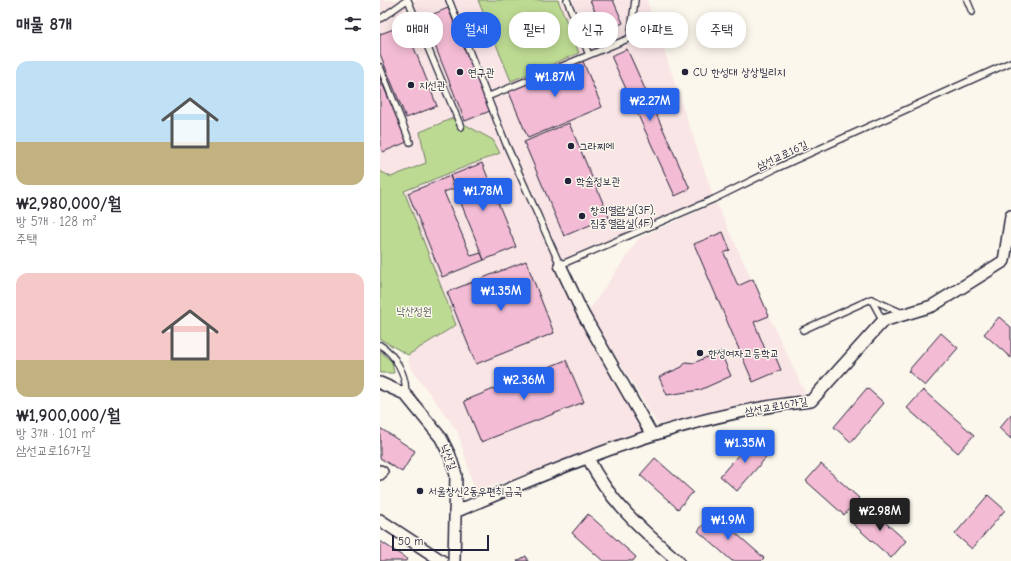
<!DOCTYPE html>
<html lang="ko">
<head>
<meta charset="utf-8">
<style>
	body { margin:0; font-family:"Comic Neue","Poor Story",sans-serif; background:#f2f2f3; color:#2b2b33; height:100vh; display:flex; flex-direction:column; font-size:15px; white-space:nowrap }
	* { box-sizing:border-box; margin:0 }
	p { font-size:13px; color:#7c7c81 }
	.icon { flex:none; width:22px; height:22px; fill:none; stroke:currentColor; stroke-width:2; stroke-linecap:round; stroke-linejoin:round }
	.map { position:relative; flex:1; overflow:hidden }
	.side { display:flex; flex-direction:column; background:#fff; width:380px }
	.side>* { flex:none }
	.guide { position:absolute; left:12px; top:12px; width:380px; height:36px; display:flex; gap:8px }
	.scale { position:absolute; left:12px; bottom:10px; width:97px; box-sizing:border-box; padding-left:4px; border:2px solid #22223b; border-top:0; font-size:11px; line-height:14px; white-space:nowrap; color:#22223b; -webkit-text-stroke:3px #fbf7ec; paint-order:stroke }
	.price { position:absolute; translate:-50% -34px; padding:0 9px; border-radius:4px; background:#2563eb; color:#fff; font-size:13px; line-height:26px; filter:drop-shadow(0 1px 2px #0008) }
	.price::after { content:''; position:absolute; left:50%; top:24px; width:12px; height:9px; margin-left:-6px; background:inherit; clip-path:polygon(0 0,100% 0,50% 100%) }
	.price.selected { background:#222; color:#fff }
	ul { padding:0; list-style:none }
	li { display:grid; align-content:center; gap:8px; height:212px; padding:0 16px }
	li span { display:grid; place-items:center; height:124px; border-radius:12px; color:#555 }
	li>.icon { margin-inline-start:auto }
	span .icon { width:72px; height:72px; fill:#fffc; stroke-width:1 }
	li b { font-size:17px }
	h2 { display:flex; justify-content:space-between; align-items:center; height:48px; padding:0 16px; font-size:17px }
	.tag { padding:0 14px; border-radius:16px; background:#fff; box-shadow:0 2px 10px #0003; font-size:14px; line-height:36px }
	.tag.selected { background:#2563eb; color:#fff }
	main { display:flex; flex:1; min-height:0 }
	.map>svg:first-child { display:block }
	.built { fill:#f9e5e5 }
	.green { fill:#bdda92; stroke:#707e66 }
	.building { fill:#f3bcd4; stroke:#22223b }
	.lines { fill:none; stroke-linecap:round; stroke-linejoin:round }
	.service-casing { stroke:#22223b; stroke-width:8 }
	.minor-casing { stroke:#22223b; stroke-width:14 }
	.service { stroke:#fbf7ec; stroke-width:5.5 }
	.minor { stroke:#fbf7ec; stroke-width:11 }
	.poi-dot { fill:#22223b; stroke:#fbf7ec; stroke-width:1.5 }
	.labels { text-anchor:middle; stroke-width:3; stroke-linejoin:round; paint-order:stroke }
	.poi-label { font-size:11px; fill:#22223b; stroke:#fbf7ec; text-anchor:start }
	.street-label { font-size:11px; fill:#22223b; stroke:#fbf7ec }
	.park-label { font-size:11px; fill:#505955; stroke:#fbf7ec }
</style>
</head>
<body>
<main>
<section class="side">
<h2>매물 8개<svg class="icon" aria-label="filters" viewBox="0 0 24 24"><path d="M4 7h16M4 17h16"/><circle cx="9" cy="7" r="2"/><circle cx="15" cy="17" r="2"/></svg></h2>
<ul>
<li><span style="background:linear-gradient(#bfe0f5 65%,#c2b280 0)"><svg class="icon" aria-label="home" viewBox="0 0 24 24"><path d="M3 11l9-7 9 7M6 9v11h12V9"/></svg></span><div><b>₩2,980,000/월</b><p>방 5개 · 128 m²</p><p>주택</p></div></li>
<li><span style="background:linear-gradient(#f6c9c9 70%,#c2b280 0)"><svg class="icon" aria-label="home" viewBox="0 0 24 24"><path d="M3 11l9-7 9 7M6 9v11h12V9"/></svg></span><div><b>₩1,900,000/월</b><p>방 3개 · 101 m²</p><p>삼선교로16가길</p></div></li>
</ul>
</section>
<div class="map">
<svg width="631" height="561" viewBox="0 0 631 561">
	<rect width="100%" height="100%" fill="#fbf7ec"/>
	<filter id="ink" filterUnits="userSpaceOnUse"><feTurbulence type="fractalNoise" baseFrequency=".025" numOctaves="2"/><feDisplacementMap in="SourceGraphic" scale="8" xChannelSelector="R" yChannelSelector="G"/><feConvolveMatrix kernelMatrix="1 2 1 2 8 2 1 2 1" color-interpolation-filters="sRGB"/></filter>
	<g filter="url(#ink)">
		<path class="built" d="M0,0H267L334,199L189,264V283L272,435L95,491L78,432L30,367L27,351L0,336Z
			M336,203L426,395L278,425L208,312L259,238Z"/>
		<path class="green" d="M98,0H178L199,53L131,81Z
			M73,118L113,140L120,153L24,191L76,325L28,355L0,339V171L11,177L46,163L40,132Z
			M0,351L12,362L14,373H0Z"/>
		<path class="building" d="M210,0H233L243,23L224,32Z
			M68,8L110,111L85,121L44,18Z
			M25,25L57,106L26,118L0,54V34Z
			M247,49L310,189L295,196L231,56Z
			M202,59L222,107L148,138L128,90Z
			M0,78L27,142L3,152L0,146Z
			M189,123L229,217L184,236L144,142Z
			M102,163L136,247L104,260L70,176Z
			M70,176L75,188L64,192L91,256L101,253L104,260L62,277L28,193Z
			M343,232L350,250L344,253L358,286L373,279L389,316L374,322L387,354L393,351L401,370L373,382L314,244Z
			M146,261L174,333L96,364L67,292Z
			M619,317L631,327V358L604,334Z
			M561,333L578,348L545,386L528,371Z
			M340,351L351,376L320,390L287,395L279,377L302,367L306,362L314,363Z
			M186,360L204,402L101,442L84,401Z
			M487,388L504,403L471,442L454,427Z
			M543,390L594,435L578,453L527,408Z
			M631,414V439L619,428Z
			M0,428L35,451L22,472L0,458Z
			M373,438L390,453L357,491L340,476Z
			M275,458L313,492L298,509L260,475Z
			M441,464L479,498L464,515L426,481Z
			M608,495L625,510L592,549L575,534Z
			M488,507L526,541L511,558L473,524Z
			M333,513L384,558L381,561H352L318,531Z
			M208,514L256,557L253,561H223L192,533Z
			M0,541L27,559L26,561H0Z
			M146,556L148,561H137Z"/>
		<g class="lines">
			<defs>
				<path id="service" d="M28,0L81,127
					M69,0L126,144L180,265L334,199L395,169L631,62
					M587,0L592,12
					M0,19L27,0
					M209,55L250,38L255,0
					M0,67L30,142
					M107,97L209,55L187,0
					M491,299L503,321
					M423,330L491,299L520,312H524
					M0,345C15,354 28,377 25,394"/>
				<path id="minor" d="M180,265L203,314L272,435
					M0,383L25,394L61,438L70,456L76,475L74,561
					M208,458C228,500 263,531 298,561
					M0,471L2,472L0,474
					M75,512C189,463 307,413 431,401L503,321L552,306L624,261L631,216
					M0,520L62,561"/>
			</defs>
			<use href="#service" class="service-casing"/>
			<use href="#minor" class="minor-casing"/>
			<use href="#service" class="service"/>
			<use href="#minor" class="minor"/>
		</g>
	</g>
	<g class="poi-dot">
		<circle cx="80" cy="72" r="4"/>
		<circle cx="305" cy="72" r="4"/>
		<circle cx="31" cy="85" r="4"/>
		<circle cx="191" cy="146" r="4"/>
		<circle cx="188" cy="181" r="4"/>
		<circle cx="202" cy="216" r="4"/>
		<circle cx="320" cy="353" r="4"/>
		<circle cx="40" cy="491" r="4"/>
	</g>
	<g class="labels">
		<g class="poi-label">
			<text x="88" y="76">연구관</text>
			<text x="313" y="76">CU 한성대 상상빌리지</text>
			<text x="39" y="89">지선관</text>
			<text x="199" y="150">그라찌에</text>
			<text x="196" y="185">학술정보관</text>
			<text x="210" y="214">창의열람실(3F),<tspan x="210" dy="13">집중열람실(4F)</tspan></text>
			<text x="328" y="357">한성여자고등학교</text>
			<text x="48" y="495">서울창신2동우편취급국</text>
		</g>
		<g class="street-label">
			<text transform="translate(402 155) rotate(-25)" y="4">삼선교로16길</text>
			<text transform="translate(396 406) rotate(-10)" y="4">삼선교로16가길</text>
			<text transform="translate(69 457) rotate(69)" y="4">낙산길</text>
		</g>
		<g class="park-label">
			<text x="34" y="315">낙산정원</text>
		</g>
	</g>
</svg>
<div class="scale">50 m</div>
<b class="price" style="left:175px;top:98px">₩1.87M</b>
<b class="price" style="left:270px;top:122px">₩2.27M</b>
<b class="price" style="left:103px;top:212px">₩1.78M</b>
<b class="price" style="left:121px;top:312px">₩1.35M</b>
<b class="price" style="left:144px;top:401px">₩2.36M</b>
<b class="price" style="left:365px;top:464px">₩1.35M</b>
<b class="price selected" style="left:500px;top:532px">₩2.98M</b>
<b class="price" style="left:348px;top:541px">₩1.9M</b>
<div class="guide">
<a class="tag">매매</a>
<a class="tag selected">월세</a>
<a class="tag">필터</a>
<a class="tag">신규</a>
<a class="tag">아파트</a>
<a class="tag">주택</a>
</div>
</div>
</main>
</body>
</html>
